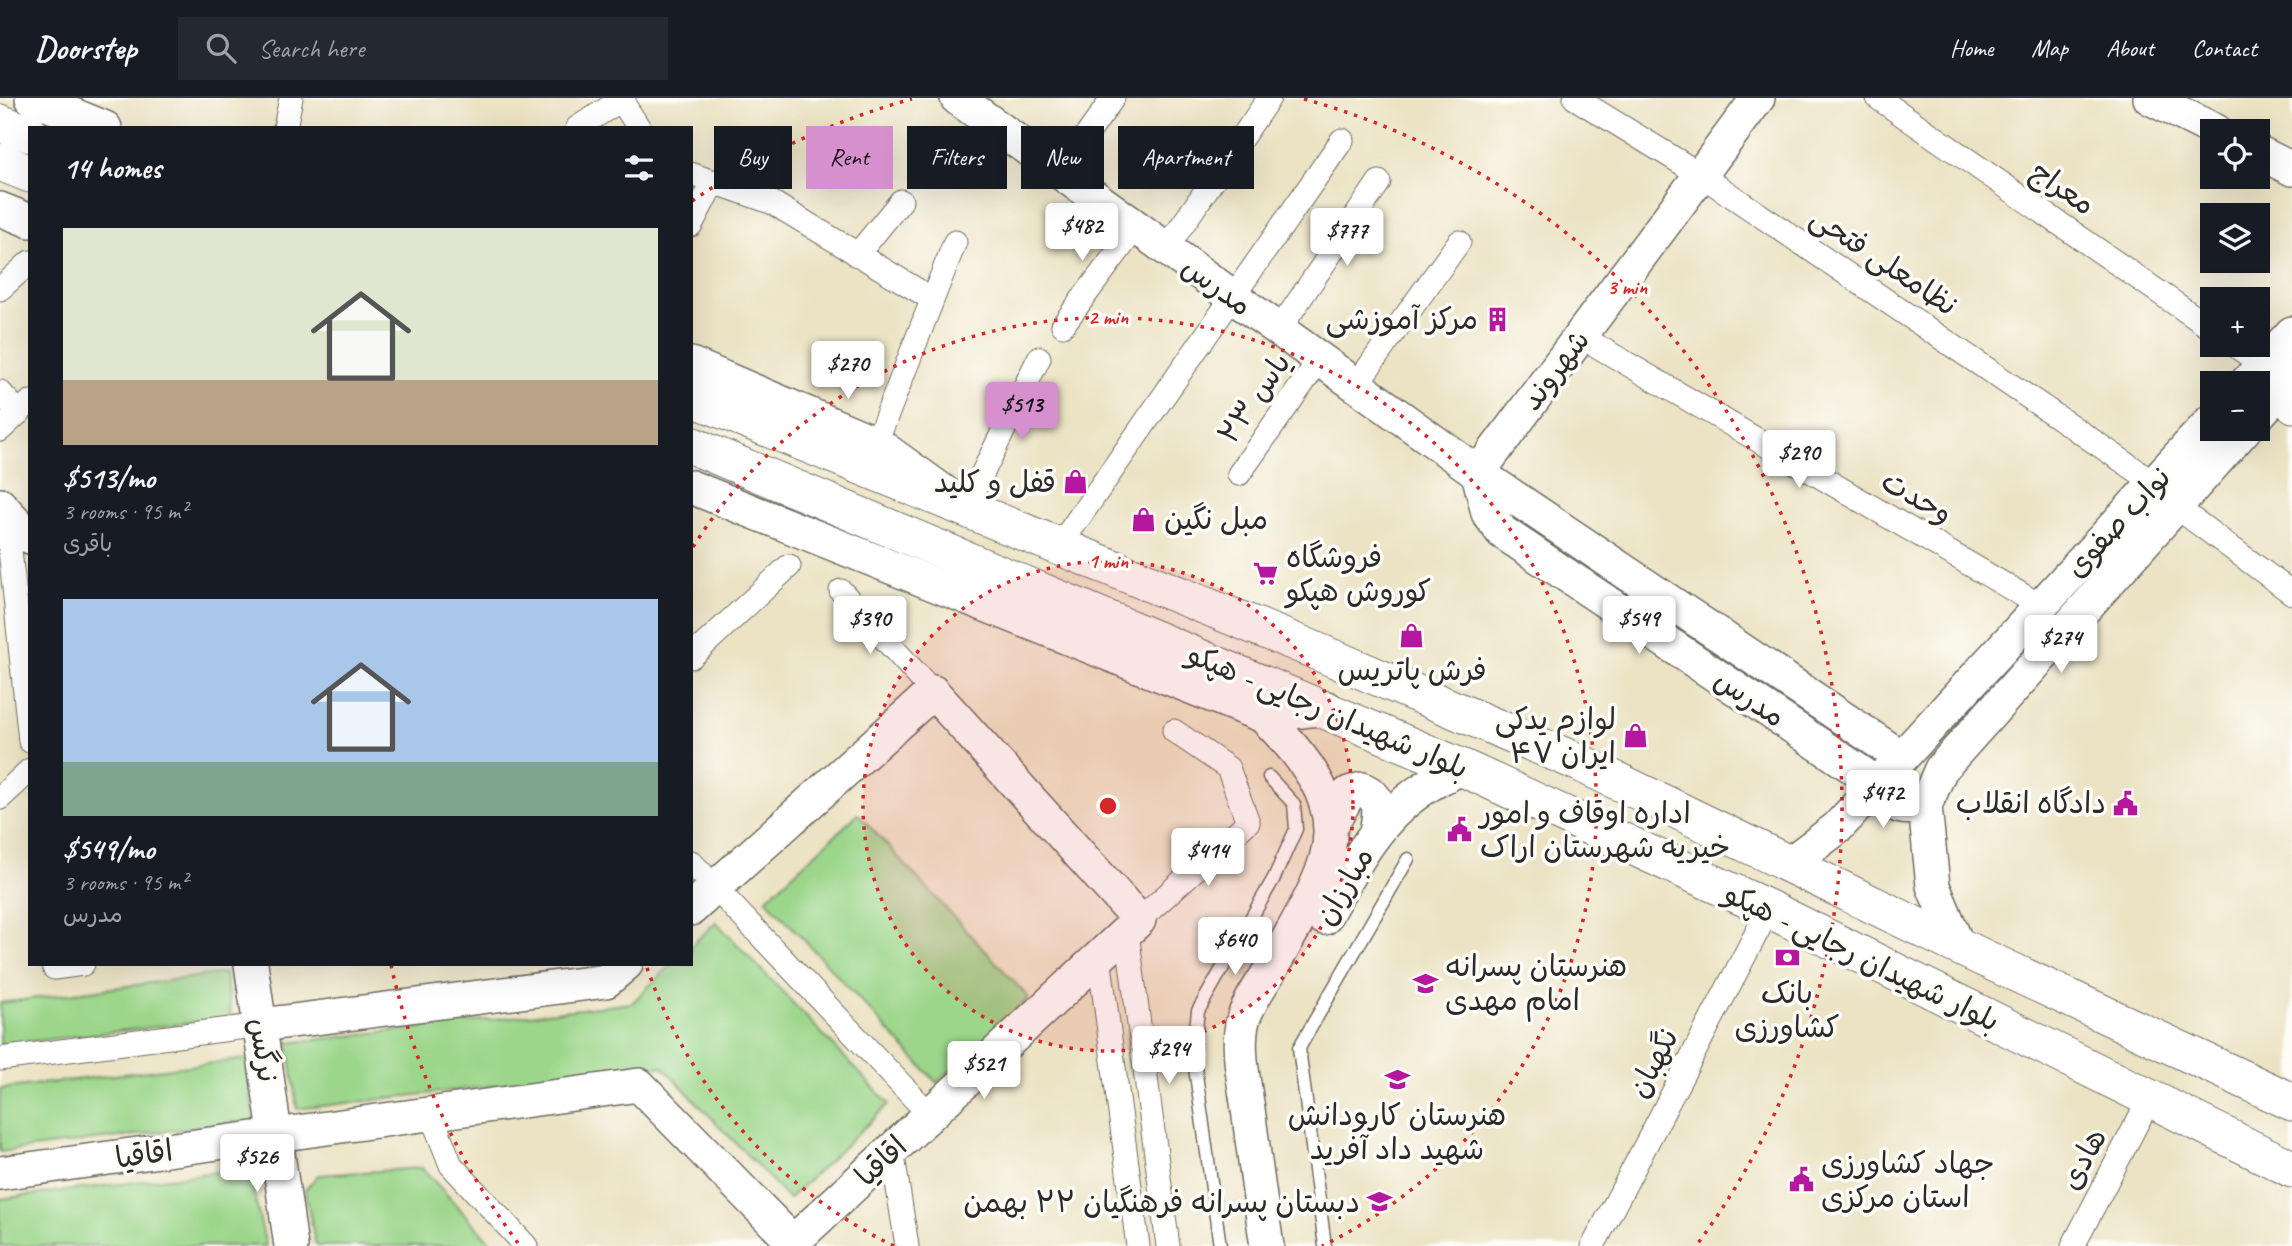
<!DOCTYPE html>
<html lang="en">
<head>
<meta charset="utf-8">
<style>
	body { margin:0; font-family:Caveat,"Playpen Sans Arabic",sans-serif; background:#242831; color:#f1f3f6; height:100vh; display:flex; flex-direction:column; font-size:26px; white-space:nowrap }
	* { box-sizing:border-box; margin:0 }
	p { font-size:23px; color:#9ea1a6 }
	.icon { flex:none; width:38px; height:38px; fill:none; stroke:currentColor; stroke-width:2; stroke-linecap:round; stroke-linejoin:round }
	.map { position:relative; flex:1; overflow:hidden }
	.details { position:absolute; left:28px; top:28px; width:665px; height:840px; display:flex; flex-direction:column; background:#171b24; border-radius:0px; box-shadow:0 7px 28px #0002 }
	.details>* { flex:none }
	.top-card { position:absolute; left:714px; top:28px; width:665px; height:63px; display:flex; gap:14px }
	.buttons { position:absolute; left:2200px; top:21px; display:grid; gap:14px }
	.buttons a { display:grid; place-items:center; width:70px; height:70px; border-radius:0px; background:#171b24; box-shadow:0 7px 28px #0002; font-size:35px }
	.price { position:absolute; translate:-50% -60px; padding:0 16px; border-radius:7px; background:#fff; color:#222; font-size:23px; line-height:46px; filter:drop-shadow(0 2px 4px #0008) }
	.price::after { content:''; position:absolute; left:50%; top:42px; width:21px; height:16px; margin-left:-10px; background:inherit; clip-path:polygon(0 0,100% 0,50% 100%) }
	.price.on { background:#d690ce; color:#111 }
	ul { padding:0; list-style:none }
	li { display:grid; align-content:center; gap:14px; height:371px; padding:0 35px }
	li span { display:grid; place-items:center; height:217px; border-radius:0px; color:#555 }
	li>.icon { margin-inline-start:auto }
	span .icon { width:126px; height:126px; fill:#fffc; stroke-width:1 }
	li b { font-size:30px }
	h2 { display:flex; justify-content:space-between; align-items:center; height:84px; padding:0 35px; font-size:30px }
	.tag { padding:0 24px; border-radius:0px; background:#171b24; box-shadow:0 7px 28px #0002; font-size:24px; line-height:63px }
	.tag.on { background:#d690ce; color:#111 }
	header { display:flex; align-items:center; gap:42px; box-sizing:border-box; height:98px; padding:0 35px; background:#171b24; border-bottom:2px solid #363941 }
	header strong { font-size:33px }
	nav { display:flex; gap:38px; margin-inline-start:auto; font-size:24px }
	.search { width:490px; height:63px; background:#242831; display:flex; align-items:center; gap:18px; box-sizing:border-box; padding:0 24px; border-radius:0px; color:#9ea1a6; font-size:26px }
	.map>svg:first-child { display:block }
	.green { fill:#9bd68a; stroke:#63805a; stroke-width:2 }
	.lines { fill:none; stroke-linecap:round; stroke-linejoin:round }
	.lane-casing { stroke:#6f6b61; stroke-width:15 }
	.street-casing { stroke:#6f6b61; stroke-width:25 }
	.secondary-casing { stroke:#6f6b61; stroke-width:36 }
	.primary-casing { stroke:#6f6b61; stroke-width:39 }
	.lane { stroke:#fff; stroke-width:12 }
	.street { stroke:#fff; stroke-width:23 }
	.secondary { stroke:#fff; stroke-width:33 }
	.primary { stroke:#fff; stroke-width:37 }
	.ring { fill:none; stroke:#d62828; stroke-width:3.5; stroke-dasharray:3.5 7 }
	.labels { text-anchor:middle; stroke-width:7; stroke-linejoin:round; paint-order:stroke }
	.street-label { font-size:30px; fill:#2b2b2b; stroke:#fdfcf7 }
	.poi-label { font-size:30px; fill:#2b2b2b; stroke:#fdfcf7; text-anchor:end }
	.centre { fill:#d62828; stroke:#fdfcf7; stroke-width:3.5 }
	.ring-label { font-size:21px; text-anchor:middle; font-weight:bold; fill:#d62828; stroke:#fdfcf7; stroke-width:7; stroke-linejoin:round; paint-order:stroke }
</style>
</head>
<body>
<header>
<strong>Doorstep</strong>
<div class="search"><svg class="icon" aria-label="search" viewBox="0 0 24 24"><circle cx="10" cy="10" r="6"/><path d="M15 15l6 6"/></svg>Search here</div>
<nav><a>Home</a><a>Map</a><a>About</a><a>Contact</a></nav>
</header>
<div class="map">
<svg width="2292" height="1148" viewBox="0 0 2292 1148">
	<rect width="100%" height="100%" fill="#fdfcf7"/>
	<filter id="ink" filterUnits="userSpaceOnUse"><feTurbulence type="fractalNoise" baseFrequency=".0143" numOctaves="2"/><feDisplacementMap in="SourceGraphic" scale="14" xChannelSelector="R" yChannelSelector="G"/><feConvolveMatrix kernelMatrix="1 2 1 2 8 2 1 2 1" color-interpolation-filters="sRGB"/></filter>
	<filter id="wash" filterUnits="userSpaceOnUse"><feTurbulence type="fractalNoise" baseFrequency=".00686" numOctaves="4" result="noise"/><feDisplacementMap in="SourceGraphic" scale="28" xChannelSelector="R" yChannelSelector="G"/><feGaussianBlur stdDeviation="1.57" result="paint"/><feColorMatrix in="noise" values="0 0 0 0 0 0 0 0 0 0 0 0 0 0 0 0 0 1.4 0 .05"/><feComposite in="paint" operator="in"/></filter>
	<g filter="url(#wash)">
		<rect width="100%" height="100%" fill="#ece3c4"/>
		<path class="green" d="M858,716L1029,900L937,985L766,801Z
			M716,824L889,1006L789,1101L662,968L297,1011L288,945L632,905L672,866H691V848Z
			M225,875L231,920L0,947V905Z
			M246,961L254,1022L0,1054V991Z
			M248,1070L266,1148H0V1101Z
			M422,1070L494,1148H318L315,1144L305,1092L318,1077Z"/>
	</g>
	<g filter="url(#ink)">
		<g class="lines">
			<defs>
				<path id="lane" d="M1220,1148L1193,955L1198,913L1274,780L1296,731L1294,706L1269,679
					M1325,1148L1299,950L1408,761"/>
				<path id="street" d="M1575,0L1701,77L2155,385
					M1878,0L2212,231
					M621,2L639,30
					M285,30L291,0
					M577,30L624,0
					M1061,74L1113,0
					M691,76L773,105L932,201
					M691,127L714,83
					M1166,151L1269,0
					M857,157L901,103
					M0,191L30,164
					M1063,227L1136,129
					M1279,232L1379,84
					M1580,238L2041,508
					M2234,247L2263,267
					M1356,287L1459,144
					M0,294L19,315
					M2273,300L2292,313
					M0,332L30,304
					M876,345L955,144
					M1239,376L1320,261
					M2175,408L2292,495
					M966,409L1039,260
					M6,413L30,643
					M1060,447L1342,42
					M841,493L933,594
					M691,559L789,468
					M0,700L30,672
					M691,764L930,1017
					M1139,822L1248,724L1228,670L1174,633
					M1127,834L1168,1148
					M1099,859L1138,1148
					M53,866L54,870L83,866
					M0,961L261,927
					M431,1016L451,1067L526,1148
					M892,1052L907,1148
					M1593,1148L1769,811
					M2073,1148L2149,1002"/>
				<path id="secondary" d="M32,0L105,30
					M957,0L1478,375L1901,659
					M2150,0L2216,33
					M2258,54L2292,71
					M0,111L30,123
					M691,266L876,345L944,394
					M2246,285L2292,235
					M2258,317L2292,279
					M1478,375L1488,415L1502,434L1878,686C1887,709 1902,713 1925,708
					M1478,375L1758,0
					M691,389L1263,618L1327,610
					M0,407L30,439
					M1263,618C1367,719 1334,760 1272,869C1262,886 1246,907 1242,926C1237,952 1244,984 1248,1011C1254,1056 1260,1102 1267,1148
					M1332,726L1349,695L1362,691C1383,700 1380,714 1376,734
					M1789,766L1837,730L2212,322
					M1324,820C1362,753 1387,700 1463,670
					M1958,848L1933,788L1925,708L1941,671L2245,331
					M251,866L291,1148
					M261,927L606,883L626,866
					M0,1075L639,987L793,1144L1139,822L933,594L691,811"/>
				<path id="primary" d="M0,25L30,36
					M0,64L30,76
					M691,299L1302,547L1580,665L1958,848L2292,1004
					M691,347L1463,670L1769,811L2292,1071"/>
			</defs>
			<use href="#lane" class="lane-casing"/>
			<use href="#street" class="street-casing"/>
			<use href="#secondary" class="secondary-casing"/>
			<use href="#primary" class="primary-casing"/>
			<use href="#lane" class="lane"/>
			<use href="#street" class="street"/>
			<use href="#secondary" class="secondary"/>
			<use href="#primary" class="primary"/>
		</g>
	</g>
	<circle cx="1108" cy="708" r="245" fill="#d62828" fill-opacity=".12"/>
	<g class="ring">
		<circle cx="1108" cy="708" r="245"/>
		<path d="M894 1148A489 489 0 0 1 646 867M693 449A489 489 0 1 1 1322 1148"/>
		<path d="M518 1145A734 734 0 0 1 391 867M692 103A734 734 0 0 1 912 1M1304 1A734 734 0 0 1 1698 1145"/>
	</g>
	<defs>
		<symbol id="building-bare" viewBox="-9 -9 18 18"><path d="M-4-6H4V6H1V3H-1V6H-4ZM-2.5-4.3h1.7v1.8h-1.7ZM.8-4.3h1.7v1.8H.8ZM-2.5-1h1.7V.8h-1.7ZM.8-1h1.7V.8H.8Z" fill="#b5179e" stroke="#fdfcf7" stroke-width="2.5" paint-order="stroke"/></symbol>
		<symbol id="shop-bare" viewBox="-9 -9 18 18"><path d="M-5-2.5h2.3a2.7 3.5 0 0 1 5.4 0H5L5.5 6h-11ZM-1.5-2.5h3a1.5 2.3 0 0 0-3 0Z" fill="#b5179e" stroke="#fdfcf7" stroke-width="2.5" paint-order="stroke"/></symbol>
		<symbol id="supermarket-bare" viewBox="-9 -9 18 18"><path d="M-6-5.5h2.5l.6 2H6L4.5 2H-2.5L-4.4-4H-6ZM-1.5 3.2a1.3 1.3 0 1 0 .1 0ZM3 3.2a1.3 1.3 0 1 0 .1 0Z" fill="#b5179e" stroke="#fdfcf7" stroke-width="2.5" paint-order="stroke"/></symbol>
		<symbol id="civic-bare" viewBox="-9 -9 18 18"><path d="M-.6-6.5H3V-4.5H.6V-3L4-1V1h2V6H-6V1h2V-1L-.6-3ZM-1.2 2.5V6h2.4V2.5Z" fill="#b5179e" stroke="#fdfcf7" stroke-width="2.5" paint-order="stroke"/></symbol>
		<symbol id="bank-bare" viewBox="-9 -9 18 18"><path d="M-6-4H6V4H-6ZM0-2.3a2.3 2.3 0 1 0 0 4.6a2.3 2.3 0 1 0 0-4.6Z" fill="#b5179e" stroke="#fdfcf7" stroke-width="2.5" paint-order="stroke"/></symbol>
		<symbol id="school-bare" viewBox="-9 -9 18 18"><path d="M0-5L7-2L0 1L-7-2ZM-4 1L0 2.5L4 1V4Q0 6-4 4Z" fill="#b5179e" stroke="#fdfcf7" stroke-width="2.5" paint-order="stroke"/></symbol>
	</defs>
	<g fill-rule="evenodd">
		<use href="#building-bare" x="1480" y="204" width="35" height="35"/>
		<use href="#shop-bare" x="1058" y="366" width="35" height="35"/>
		<use href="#shop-bare" x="1126" y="404" width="35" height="35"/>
		<use href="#supermarket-bare" x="1248" y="458" width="35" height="35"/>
		<use href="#shop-bare" x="1394" y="520" width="35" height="35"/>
		<use href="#shop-bare" x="1618" y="620" width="35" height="35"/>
		<use href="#civic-bare" x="2108" y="688" width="35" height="35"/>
		<use href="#civic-bare" x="1442" y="714" width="35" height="35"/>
		<use href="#bank-bare" x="1770" y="842" width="35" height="35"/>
		<use href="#school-bare" x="1408" y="868" width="35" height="35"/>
		<use href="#school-bare" x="1380" y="964" width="35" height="35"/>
		<use href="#civic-bare" x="1784" y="1064" width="35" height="35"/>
		<use href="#school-bare" x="1362" y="1086" width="35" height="35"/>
	</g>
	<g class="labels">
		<g class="street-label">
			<text transform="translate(2063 90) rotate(35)" y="10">معراج</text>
			<text transform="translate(1884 163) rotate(34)" y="10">نظامعلی فتحی</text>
			<text transform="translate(1217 188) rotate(36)" y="10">مدرس</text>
			<text transform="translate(1555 272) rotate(-53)" y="10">شهروند</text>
			<text transform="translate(1254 300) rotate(-55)" y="10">یاس ۲۳</text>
			<text transform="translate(1917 399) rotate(30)" y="10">وحدت</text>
			<text transform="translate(2118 424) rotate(-47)" y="10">نواب صفوی</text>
			<text transform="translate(1750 600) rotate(34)" y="10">مدرس</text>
			<text transform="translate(1328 613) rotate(23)" y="10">بلوار شهیدان رجایی - هپکو</text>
			<text transform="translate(1344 788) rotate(-59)" y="10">مبارزان</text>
			<text transform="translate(1862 859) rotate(26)" y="10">بلوار شهیدان رجایی - هپکو</text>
			<text transform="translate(264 952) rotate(82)" y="10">نرگس</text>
			<text transform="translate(1653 965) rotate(-62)" y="10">نگهبان</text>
			<text transform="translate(144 1056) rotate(-8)" y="10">اقاقیا</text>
			<text transform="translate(2083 1061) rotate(-62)" y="10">هادی</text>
			<text transform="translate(881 1063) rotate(-43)" y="10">اقاقیا</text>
		</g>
		<g class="poi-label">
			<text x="1478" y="231">مرکز آموزشی</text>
			<text x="1056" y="394">قفل و کلید</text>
			<text x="1164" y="431" text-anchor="start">مبل نگین</text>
			<text x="1286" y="469" text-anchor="start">فروشگاه<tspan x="1286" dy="34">کوروش هپکو</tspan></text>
			<text x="1412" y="582" text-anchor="middle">فرش پاتریس</text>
			<text x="1616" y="631">لوازم یدکی<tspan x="1616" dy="34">ایران ۴۷</tspan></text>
			<text x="2106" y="715">دادگاه انقلاب</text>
			<text x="1480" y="725" text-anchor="start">اداره اوقاف و امور<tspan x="1480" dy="34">خیریه شهرستان اراک</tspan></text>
			<text x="1445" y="878" text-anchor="start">هنرستان پسرانه<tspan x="1445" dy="34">امام مهدی</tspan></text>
			<text x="1787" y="905" text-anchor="middle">بانک<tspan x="1787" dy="34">کشاورزی</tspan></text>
			<text x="1397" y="1027" text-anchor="middle">هنرستان کارودانش<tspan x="1397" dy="34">شهید داد آفرید</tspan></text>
			<text x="1821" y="1075" text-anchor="start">جهاد کشاورزی<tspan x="1821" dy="34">استان مرکزی</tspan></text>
			<text x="1360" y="1114">دبستان پسرانه فرهنگیان ۲۲ بهمن</text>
		</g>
	</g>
	<circle cx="1108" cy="708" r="10" class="centre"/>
	<g class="ring-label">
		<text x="1627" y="196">3 min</text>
		<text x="1108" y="226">2 min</text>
		<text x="1108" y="470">1 min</text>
	</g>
</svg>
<div class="buttons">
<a><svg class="icon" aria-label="locate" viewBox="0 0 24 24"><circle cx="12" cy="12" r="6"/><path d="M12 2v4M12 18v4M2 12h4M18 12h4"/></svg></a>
<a><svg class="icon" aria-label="layers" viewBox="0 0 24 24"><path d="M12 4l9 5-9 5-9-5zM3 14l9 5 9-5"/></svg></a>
<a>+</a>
<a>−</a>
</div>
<b class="price" style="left:1082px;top:165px">$482</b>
<b class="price" style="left:1347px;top:170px">$777</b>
<b class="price" style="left:848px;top:303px">$270</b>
<b class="price on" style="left:1022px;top:344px">$513</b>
<b class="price" style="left:1799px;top:392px">$290</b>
<b class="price" style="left:870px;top:558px">$390</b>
<b class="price" style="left:1639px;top:558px">$549</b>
<b class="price" style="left:2061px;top:577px">$274</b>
<b class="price" style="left:1883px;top:732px">$472</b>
<b class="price" style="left:1208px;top:790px">$414</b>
<b class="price" style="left:1235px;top:879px">$640</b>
<b class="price" style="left:1169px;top:988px">$294</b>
<b class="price" style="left:984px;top:1003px">$521</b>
<b class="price" style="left:257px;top:1096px">$526</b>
<div class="top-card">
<a class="tag">Buy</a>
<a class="tag on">Rent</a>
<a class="tag">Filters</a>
<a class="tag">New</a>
<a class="tag">Apartment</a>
</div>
<section class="details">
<h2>14 homes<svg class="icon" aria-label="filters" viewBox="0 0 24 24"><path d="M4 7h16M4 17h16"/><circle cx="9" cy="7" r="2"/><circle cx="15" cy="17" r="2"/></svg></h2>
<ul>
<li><span style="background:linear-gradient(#dfe7d0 70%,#b9a48a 0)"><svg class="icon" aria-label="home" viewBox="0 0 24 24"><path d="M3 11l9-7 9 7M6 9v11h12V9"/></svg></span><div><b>$513/mo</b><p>3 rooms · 95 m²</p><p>باقری</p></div></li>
<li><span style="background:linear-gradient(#a9c7e8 75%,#7fa58c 0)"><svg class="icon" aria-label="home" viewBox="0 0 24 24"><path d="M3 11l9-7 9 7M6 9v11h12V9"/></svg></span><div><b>$549/mo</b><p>3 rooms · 95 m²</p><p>مدرس</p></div></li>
</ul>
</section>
</div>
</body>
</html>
